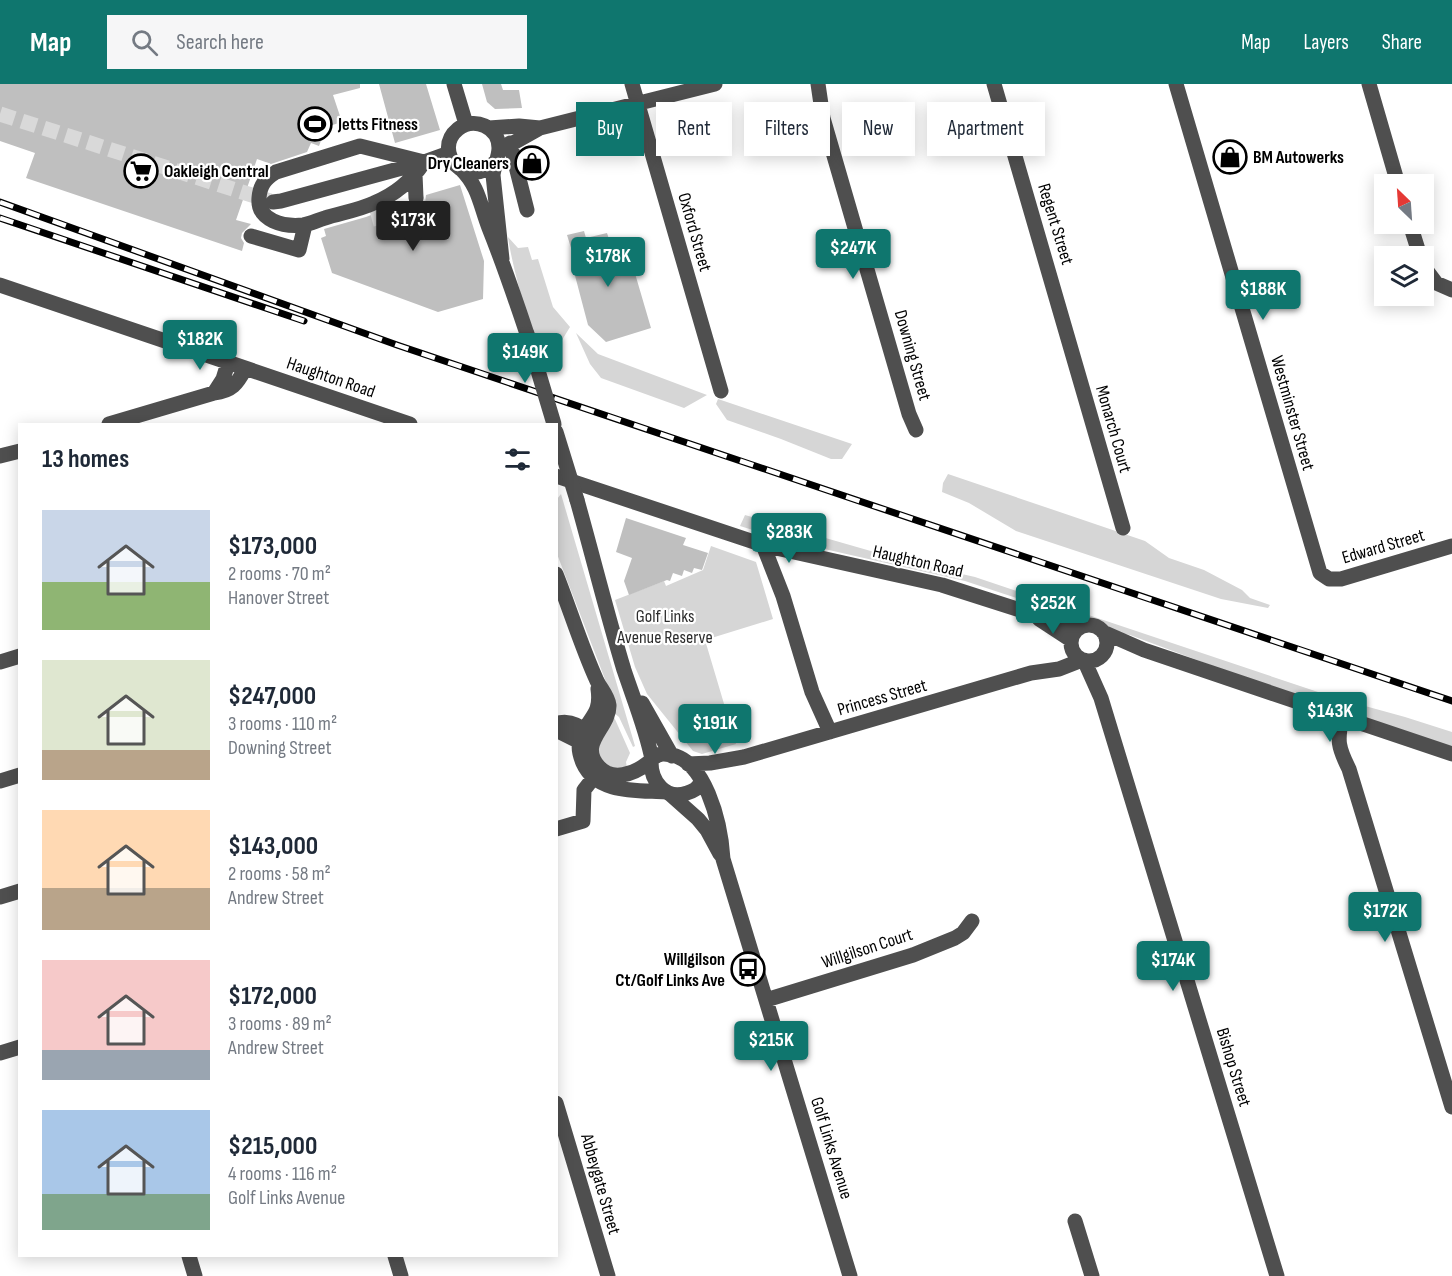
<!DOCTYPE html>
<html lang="en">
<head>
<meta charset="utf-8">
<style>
	body { margin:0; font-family:"Sofia Sans Condensed",sans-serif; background:#f6f6f7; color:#1f2937; height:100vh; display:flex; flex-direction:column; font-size:22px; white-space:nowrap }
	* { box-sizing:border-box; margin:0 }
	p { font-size:20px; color:#747a83 }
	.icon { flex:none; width:33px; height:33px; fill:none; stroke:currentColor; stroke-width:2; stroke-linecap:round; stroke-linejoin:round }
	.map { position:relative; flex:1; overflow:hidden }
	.details { position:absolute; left:18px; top:339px; width:540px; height:834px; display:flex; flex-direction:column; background:#fff; border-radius:0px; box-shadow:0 3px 15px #0003 }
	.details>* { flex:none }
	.hud { position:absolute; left:576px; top:18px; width:570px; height:54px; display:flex; gap:12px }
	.needle { width:39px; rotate:335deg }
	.controls { position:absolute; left:1374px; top:90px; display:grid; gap:12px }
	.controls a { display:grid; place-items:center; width:60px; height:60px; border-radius:0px; background:#fff; box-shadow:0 3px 15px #0003; font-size:30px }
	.price { position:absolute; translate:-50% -51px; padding:0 14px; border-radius:6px; background:#0f766e; color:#fff; font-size:20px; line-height:39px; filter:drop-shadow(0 2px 3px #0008) }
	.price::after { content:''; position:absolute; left:50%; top:36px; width:18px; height:14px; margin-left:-9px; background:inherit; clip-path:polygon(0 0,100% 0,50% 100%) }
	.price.current { background:#222; color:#fff }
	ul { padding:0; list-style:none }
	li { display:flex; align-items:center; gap:18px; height:150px; padding:0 24px }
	li span { display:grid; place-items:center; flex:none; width:168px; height:120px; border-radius:0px; color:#555 }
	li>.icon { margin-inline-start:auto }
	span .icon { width:72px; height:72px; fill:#fffc; stroke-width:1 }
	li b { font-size:26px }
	h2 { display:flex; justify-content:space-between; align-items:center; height:72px; padding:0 24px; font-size:26px }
	.pill { padding:0 21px; border-radius:0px; background:#fff; box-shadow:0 3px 15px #0003; font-size:21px; line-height:54px }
	.pill.current { background:#0f766e; color:#fff }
	header { display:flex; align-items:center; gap:36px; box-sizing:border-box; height:84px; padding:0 30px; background:#0f766e; color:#fff }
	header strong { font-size:28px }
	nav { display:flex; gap:33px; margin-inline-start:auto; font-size:21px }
	.search { width:420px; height:54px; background:#f6f6f7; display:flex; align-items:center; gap:15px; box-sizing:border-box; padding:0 21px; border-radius:0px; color:#747a83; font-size:22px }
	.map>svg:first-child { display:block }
	.green { fill:#d6d6d6 }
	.building { fill:#bfbfbf }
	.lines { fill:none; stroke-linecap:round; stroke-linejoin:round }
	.minor-tunnel { stroke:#d9d9d9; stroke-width:15; stroke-dasharray:15 8; stroke-linecap:butt }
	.minor { stroke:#4f4f4f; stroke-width:15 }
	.rail-casing { stroke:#000; stroke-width:7 }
	.rail { stroke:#fff; stroke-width:4.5; stroke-dasharray:14; stroke-linecap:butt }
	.minor-bridge { stroke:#4f4f4f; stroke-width:15 }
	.labels { text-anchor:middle; stroke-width:4.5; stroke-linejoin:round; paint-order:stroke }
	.poi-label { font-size:18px; font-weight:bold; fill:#000; stroke:#fff; text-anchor:start }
	.street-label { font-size:18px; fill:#000; stroke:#fff }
	.park-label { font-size:18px; fill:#2d2d2d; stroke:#fff }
</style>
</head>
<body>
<header>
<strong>Map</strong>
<div class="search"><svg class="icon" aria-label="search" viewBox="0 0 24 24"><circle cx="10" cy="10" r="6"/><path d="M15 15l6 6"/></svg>Search here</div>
<nav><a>Map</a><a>Layers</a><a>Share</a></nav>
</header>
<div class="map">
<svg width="1452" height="1192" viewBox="0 0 1452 1192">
	<rect width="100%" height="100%" fill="#fff"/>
	<path class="green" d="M508,153L518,164L528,163L532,176L538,175L553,223L570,243L559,261C552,260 543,257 537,252C527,242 510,170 508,153Z
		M576,249L598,270L707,311L684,324L601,294L590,280Z
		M718,315L852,360L842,375H831L781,355L727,336L716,320Z
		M948,390L1145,457L1169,474L1204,486L1242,506L1250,514L1270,521L1268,524L1221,515L1016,447L969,419L942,408L943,399Z
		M561,410L635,662L633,663L619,633L614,629L608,603L557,470V415Z
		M745,431L909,478L975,493L1336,614L1405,633L1452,648V663L1221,585L1130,551L1111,548L1099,538L1076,536L1050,525L965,497L785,456L740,442Z
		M711,462L756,478L773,535L705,556L736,660L702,670L693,667L647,610L635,583L615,516L664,497L666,502L703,486Z
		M614,633L630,669L626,678L627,684L613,685L600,675L598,663Z"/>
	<path class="building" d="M0,0H360V4L333,11L342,38L326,43L319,62L311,59L307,68L271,80L257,75L236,136L251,140L242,149L241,154L244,159L242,167L26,94L35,69L0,57Z
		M379,0H426L440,46L395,59Z
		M482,0H501L503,6H519L522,24L495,25L487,18Z
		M460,101L484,177L483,215L438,228L332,189L321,154L326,152L324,145L366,133L407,117L412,123L421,122L425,118L426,111Z
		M584,147L586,154L607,149L615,173L629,169L651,244L606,258L588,241L573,184L577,183L567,151Z
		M626,434L686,454L683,461L708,469L702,486L694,484L692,489L684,486L682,492L673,489L670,497L667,496L629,511L624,497L632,474L616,468Z"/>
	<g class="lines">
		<path class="minor-tunnel" d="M0,30L270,117
			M416,114L422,131
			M377,126L382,144"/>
		<path class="minor" d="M454,0L466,40
			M632,0L721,307
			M818,0L823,34L909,330L916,346
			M994,0L1123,444
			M1176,0L1320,489L1329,495H1341L1452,462
			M1369,0L1398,100
			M489,44L519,42L540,44
			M510,59L527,126
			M360,62L424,78C412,96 394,111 374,119C359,126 341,129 325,134C318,136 310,140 303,141C284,143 257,137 259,114C260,101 265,95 276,88Z
			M499,67L540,44L715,0
			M495,78C467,108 431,67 458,45C474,32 499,43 499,64C499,73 494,82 493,91L502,175
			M461,85C479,103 480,121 489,144C503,179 515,214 527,250
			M415,90L416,114
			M273,118L281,117L424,78L449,69
			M1410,140L1420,172
			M251,152L299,166L305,141
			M1424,183L1436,199L1452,206
			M0,201L410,340
			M214,309L223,295L228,279
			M109,340L214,309C232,307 237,300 245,285
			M0,372L20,367
			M556,392L763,461L942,501L1029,529L1084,541
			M577,416C593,473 607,530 624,586C634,616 646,645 652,675
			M763,461L783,512L812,608L830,648
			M556,490C570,525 581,562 597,597C601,605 608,612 609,621C610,644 577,659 599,683C612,698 634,690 648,679C653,675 655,670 663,670C706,669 721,742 723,775L850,1192
			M1039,535L1071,556
			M1071 559a18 18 0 1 1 36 0a18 18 0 1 1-36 0Z
			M1103,548L1144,566L1452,670
			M1084,576L1101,614L1277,1192
			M0,578L20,572
			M598,605C602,633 587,633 580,656C578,663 580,672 583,679C597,710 637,706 666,708
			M642,619L672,672
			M1342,633C1337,657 1338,663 1349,685L1452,1023
			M556,640C569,635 582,643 591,651
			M556,646L574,655L589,659
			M651,678C651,697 665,717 687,709C693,707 698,705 701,698
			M688,680L710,679L744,673L1031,589L1059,585L1082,576
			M0,697L20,691
			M671,711L698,735L707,746L720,770
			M556,745L583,737L584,706L598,688
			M0,813L20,807
			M766,916L913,871L955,854L963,849L972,837
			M0,969L20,963
			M556,1019L608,1192
			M1075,1137L1092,1192
			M189,1172L195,1192
			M395,1172L401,1192"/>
		<defs>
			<path id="rail" d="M0,118L397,261L1452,617
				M0,134L304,237"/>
		</defs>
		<use href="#rail" class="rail-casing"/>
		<use href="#rail" class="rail"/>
		<path class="minor-bridge" d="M527,250L554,340
			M556,348L577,416"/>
	</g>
	<defs>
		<symbol id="stadium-ring" viewBox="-11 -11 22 22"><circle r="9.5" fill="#fff" stroke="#000" stroke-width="1.5"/><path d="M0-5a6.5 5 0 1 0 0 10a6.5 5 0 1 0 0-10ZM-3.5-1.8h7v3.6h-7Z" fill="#000"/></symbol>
		<symbol id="shop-ring" viewBox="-11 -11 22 22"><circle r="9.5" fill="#fff" stroke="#000" stroke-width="1.5"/><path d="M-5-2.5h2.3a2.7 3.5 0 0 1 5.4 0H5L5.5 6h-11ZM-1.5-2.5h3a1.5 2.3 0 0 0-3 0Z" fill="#000"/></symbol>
		<symbol id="supermarket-ring" viewBox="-11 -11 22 22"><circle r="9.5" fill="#fff" stroke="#000" stroke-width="1.5"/><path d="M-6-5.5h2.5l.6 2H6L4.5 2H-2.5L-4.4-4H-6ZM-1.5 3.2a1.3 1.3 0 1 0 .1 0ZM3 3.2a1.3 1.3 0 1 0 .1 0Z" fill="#000"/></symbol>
		<symbol id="bus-ring" viewBox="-11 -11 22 22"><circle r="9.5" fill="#fff" stroke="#000" stroke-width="1.5"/><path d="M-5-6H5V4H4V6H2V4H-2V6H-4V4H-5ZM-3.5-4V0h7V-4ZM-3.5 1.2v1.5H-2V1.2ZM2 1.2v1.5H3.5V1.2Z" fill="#000"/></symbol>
	</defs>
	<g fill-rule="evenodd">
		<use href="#stadium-ring" x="296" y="21" width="38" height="38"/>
		<use href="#shop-ring" x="1211" y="54" width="38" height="38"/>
		<use href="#shop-ring" x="513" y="60" width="38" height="38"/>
		<use href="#supermarket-ring" x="122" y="68" width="38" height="38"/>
		<use href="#bus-ring" x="729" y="866" width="38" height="38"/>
	</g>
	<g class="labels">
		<g class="poi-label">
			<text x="338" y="46">Jetts Fitness</text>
			<text x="1253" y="79">BM Autowerks</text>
			<text x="509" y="85" text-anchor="end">Dry Cleaners</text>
			<text x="164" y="93">Oakleigh Central</text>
			<text x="725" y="881" text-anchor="end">Willgilson<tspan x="725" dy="21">Ct/Golf Links Ave</tspan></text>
		</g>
		<g class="street-label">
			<text transform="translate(1056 140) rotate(73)" y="6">Regent Street</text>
			<text transform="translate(695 148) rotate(74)" y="6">Oxford Street</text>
			<text transform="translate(913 271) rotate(74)" y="6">Downing Street</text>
			<text transform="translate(331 293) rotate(19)" y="6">Haughton Road</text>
			<text transform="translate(1293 329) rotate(74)" y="6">Westminster Street</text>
			<text transform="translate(1114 345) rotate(74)" y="6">Monarch Court</text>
			<text transform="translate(1383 462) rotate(-16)" y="6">Edward Street</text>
			<text transform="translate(918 477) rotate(13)" y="6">Haughton Road</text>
			<text transform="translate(882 613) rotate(-16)" y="6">Princess Street</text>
			<text transform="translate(867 864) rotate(-18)" y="6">Willgilson Court</text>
			<text transform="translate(1234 983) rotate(73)" y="6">Bishop Street</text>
			<text transform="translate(832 1064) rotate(73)" y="6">Golf Links Avenue</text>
			<text transform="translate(601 1100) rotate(74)" y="6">Abbeygate Street</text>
		</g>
		<g class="park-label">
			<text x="665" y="538">Golf Links<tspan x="665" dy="21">Avenue Reserve</tspan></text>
		</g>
	</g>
</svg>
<div class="controls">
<a><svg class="needle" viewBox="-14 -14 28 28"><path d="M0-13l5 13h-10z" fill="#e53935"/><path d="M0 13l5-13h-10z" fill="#747a83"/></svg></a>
<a><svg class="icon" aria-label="layers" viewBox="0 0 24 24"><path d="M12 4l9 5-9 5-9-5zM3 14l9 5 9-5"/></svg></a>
</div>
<b class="price current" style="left:413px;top:168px">$173K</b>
<b class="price" style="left:853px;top:196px">$247K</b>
<b class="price" style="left:608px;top:204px">$178K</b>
<b class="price" style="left:1263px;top:237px">$188K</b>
<b class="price" style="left:200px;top:287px">$182K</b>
<b class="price" style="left:525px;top:300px">$149K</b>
<b class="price" style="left:789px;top:480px">$283K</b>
<b class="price" style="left:1053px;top:551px">$252K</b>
<b class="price" style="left:1330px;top:659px">$143K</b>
<b class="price" style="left:715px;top:671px">$191K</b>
<b class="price" style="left:1385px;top:859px">$172K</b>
<b class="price" style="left:1173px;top:908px">$174K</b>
<b class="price" style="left:771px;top:988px">$215K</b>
<div class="hud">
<a class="pill current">Buy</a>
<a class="pill">Rent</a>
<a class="pill">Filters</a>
<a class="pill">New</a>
<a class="pill">Apartment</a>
</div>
<section class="details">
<h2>13 homes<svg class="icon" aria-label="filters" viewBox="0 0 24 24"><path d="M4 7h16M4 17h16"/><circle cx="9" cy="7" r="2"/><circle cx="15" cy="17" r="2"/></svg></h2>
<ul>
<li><span style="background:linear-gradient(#c9d6e8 60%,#8fb573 0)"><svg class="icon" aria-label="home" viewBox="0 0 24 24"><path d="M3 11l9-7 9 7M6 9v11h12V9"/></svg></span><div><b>$173,000</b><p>2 rooms · 70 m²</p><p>Hanover Street</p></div></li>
<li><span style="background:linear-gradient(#dfe7d0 75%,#b9a48a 0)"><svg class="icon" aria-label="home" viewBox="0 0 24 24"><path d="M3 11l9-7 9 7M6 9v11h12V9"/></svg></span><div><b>$247,000</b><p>3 rooms · 110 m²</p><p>Downing Street</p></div></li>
<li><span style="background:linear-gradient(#ffd9b3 65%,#b9a48a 0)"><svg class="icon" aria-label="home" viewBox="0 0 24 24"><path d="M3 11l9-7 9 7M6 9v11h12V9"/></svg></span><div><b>$143,000</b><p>2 rooms · 58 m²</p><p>Andrew Street</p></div></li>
<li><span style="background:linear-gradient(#f6c9c9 75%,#9aa5b1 0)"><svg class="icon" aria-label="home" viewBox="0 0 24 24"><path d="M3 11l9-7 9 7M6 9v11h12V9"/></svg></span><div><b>$172,000</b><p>3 rooms · 89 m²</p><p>Andrew Street</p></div></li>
<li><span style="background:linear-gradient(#a9c7e8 70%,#7fa58c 0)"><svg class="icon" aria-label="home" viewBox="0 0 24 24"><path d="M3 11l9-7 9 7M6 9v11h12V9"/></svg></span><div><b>$215,000</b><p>4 rooms · 116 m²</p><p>Golf Links Avenue</p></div></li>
</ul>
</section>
</div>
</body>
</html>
